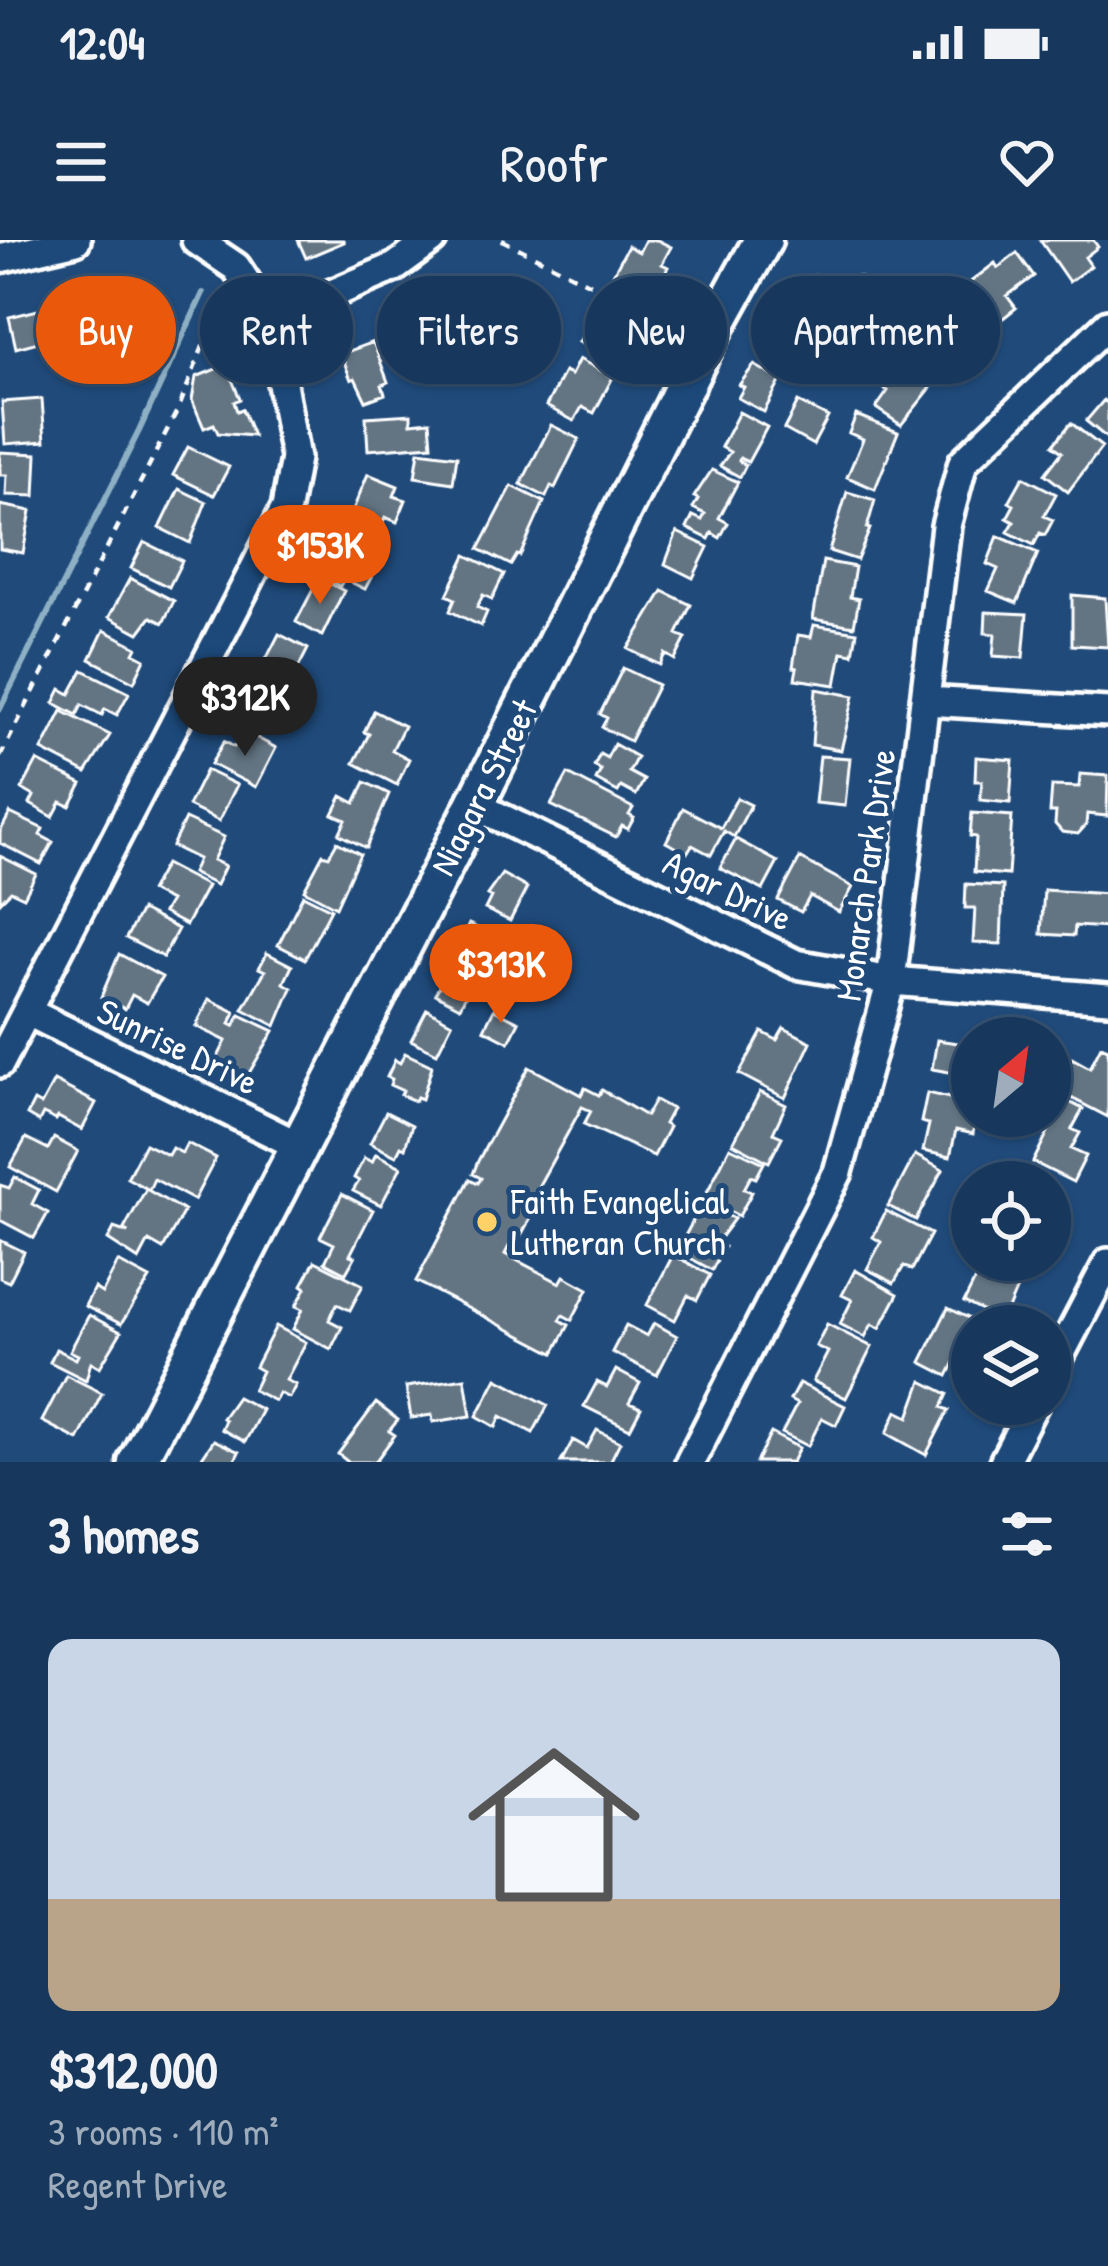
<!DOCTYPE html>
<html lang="en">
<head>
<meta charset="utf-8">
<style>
	body { margin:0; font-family:"Patrick Hand",sans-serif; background:#244365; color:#f1f3f6; height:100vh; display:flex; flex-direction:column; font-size:45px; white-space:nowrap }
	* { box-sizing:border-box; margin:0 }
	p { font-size:39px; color:#9eacbb }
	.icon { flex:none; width:66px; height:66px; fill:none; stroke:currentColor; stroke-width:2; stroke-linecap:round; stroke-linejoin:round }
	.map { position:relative; height:1222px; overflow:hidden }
	.panel { display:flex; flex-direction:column; background:#17385c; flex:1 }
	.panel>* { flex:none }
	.hud { position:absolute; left:36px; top:36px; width:1038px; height:108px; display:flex; gap:24px }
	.needle { width:78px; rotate:29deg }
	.controls { position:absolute; left:951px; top:777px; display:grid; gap:24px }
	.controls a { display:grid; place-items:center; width:120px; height:120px; border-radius:50%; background:#17385c; box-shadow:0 3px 9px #0004,0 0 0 3px #365272; font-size:60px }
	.price { position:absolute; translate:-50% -102px; padding:0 27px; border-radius:42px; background:#ea580c; color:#fff; font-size:39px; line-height:78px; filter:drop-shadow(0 3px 6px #0008) }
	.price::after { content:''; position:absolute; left:50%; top:72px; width:36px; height:27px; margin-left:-18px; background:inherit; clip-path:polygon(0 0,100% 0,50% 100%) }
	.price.current { background:#222; color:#fff }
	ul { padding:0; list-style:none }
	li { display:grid; align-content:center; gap:24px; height:636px; padding:0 48px }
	li span { display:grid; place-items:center; height:372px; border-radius:24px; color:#555 }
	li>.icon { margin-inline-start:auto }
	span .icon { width:216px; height:216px; fill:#fffc; stroke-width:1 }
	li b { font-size:51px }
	h2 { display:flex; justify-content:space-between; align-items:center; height:144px; padding:0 48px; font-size:51px }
	.chip { padding:0 42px; border-radius:54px; background:#17385c; box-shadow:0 3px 9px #0004,0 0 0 3px #365272; font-size:42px; line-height:108px }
	.chip.current { background:#ea580c; color:#fff }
	.status { display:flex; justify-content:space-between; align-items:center; height:84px; padding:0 60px; background:#17385c; direction:ltr }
	.status svg { height:33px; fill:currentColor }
	header { display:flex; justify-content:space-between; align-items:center; height:156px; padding:0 48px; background:#17385c; font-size:54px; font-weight:600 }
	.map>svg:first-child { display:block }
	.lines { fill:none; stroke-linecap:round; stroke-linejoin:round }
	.stream { stroke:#8eb0c5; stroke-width:6 }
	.building { fill:#637483; stroke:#fff; stroke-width:3 }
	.minor-casing { stroke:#fff; stroke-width:36 }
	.secondary-casing { stroke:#fff; stroke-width:45 }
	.path { stroke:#fff; stroke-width:4.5; stroke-dasharray:9 9; stroke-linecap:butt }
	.minor { stroke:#1f4a7a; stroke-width:27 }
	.secondary { stroke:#1f4a7a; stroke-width:36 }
	.poi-dot { fill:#ffd166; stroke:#1f4a7a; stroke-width:4.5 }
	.labels { text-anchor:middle; stroke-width:10; stroke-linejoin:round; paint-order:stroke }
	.street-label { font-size:36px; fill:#fff; stroke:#1f4a7a }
	.poi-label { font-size:36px; fill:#fff; stroke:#1f4a7a; text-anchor:start }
</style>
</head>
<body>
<div class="status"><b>12:04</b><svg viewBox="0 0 49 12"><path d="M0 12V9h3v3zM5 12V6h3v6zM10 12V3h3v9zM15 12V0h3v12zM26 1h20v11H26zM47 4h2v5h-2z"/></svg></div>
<header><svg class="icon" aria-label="menu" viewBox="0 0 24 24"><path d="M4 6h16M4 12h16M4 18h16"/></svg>Roofr<svg class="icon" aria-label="heart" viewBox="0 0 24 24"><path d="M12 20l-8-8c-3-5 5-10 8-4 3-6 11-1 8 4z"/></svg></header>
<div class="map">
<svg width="1108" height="1222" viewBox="0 0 1108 1222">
	<rect width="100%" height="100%" fill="#1f4a7a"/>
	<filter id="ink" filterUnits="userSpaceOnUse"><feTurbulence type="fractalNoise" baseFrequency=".00833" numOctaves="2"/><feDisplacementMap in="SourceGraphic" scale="24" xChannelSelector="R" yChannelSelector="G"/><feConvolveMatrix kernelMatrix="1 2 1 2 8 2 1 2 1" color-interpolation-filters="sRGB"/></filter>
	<g filter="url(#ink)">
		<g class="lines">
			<path class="stream" d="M0,469L139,191L203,53"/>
		</g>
		<path class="building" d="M298,0H343L344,2L306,18Z
			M645,0H657L671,7L662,24L668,27L654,55L613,34L628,6L639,12Z
			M1040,0H1093L1098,7L1085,17L1091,26L1069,42Z
			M1017,13L1034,36L1007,56L1016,68L993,86L964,47L995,23L998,28Z
			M816,35L859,37L858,67L814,65L811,41L816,42Z
			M504,36L528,64L505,83L500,78L487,89L468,66Z
			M99,56L105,83L90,86L94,105L66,112L55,64Z
			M116,57L164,66L159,94L111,84Z
			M598,64L621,76L615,87L631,95L618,122L579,102Z
			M50,67L57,97L16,108L9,77Z
			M938,68L962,85L948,106L955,111L939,134L900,107L923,74L931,79Z
			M459,69L474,95L465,101L472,113L455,123L447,111L420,127L406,104Z
			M818,70L848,87L834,112L822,106L803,141L770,123L784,97L791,102L799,88L806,92Z
			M373,102L388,142L382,145L385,154L366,161L355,138L351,140L341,114Z
			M891,115L934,144L901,185L876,168L888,151L873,142Z
			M579,119L613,137L594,173L582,167L574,181L546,166L564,132L571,135Z
			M226,125L240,159L234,162L237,171L242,169L253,196L218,193L214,184L204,188L192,160L196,137Z
			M754,125L781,140L764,172L738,158L744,147L739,145Z
			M42,159L45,201L5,204L2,162Z
			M1104,160L1108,164V199L1086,181Z
			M798,162L828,177L813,205L784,189Z
			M739,172L767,187L748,222L740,218L739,221L746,225L740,237L720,226L730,212L721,207Z
			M411,174V183L430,181L432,205L368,210L366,177Z
			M856,175L898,192L875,249L847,237L863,199L849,193Z
			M1071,183L1102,207L1068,252L1045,234L1062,212L1053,205Z
			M551,185L579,199L555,248L551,246L546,257L521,244Z
			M188,207L229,227L214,255L173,235Z
			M419,211L457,216L453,243L415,237Z
			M0,212L37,214L35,256L6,255L7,235H0Z
			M712,230L738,242L719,278L728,283L720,298L712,293L709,299L687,288L693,276L702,280L705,274L693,268L698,259L694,257Z
			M368,234L398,246L394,256L406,260L397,282L385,277L380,289L350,277Z
			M1023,237L1056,254L1044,276L1053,280L1045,295L1040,293L1034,305L1008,292L1014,282L1007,278L1014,265L1009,262Z
			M512,246L544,262L520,316L517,315L511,325L479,309Z
			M179,249L206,262L190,303L160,288Z
			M847,252L875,260L867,288L870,289L857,320L829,311Z
			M0,265L31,271L23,313L0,309Z
			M677,292L708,307L693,338L665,324Z
			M334,295L381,319L365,349L344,339L340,346L315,333Z
			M998,296L1038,313L1017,363L988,351L998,329L987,324Z
			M144,302L182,321L169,347L131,328Z
			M466,315L504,334L492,359L483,355L477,367L487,372L481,386L450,371L455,359L447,355Z
			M823,321L855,327L850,357L859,359L854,386L813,379Z
			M130,338L174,361L163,383L151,377L139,393L109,377Z
			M319,338L344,351L322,396L296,382Z
			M663,351L691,365L677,394L686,398L675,420L665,414L660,425L628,409Z
			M1072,355L1105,358L1108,407L1072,405Z
			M986,372L1027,374L1023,418L993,416L995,394L985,393Z
			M814,385L857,392L853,414L842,412L836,445L795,439L797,428L793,427L798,395L811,397Z
			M104,390L137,407L134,413L145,419L134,442L90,419Z
			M279,394L308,409L286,452L257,437Z
			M623,428L658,445L630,501L602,487L607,478L600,474Z
			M83,430L129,453L117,475L105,469L102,475L82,465L77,475L54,463L61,449L70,454Z
			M253,441L298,465L282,493L240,466Z
			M816,449L854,456L841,510L812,505Z
			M62,471L110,495L86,533L42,510Z
			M374,471L404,486L392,510L409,519L397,545L354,523L369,494L364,492Z
			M246,492L276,508L256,547L211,524L224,501L234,507Z
			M614,504L637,517L629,532L644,540L636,555L621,547L618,552L596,540L601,530L594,526L600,514L607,518Z
			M820,516L850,518L845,566L815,563Z
			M976,517L1013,520L1010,563L980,560L982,541H975Z
			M37,521L82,544L70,566L61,562L53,577L30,564L34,556L22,549Z
			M206,530L237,545L219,581L188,566Z
			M568,534L633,568L629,575L634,578L628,589L622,586L616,597L551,565Z
			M1080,534L1108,536L1107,576L1087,574L1086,585L1078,594L1062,592L1055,584L1056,572H1050L1052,546L1079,547Z
			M365,542L389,554L366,608L339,594L346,580L333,574L342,556L355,563Z
			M737,558L751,565L734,597L724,591L711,615L692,605L687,613L666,602L683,568L721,588Z
			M10,573L43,589L40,595L53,602L41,624L0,603V592Z
			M972,573L1012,576L1008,635L974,632L976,597L970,596Z
			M185,579L224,597L213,620L225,626L216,645L192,633L198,619L172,606Z
			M736,599L778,622L763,650L720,628Z
			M337,602L360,614L336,667L304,650L323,614L329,616Z
			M0,616L36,634L24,657L11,651L0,662Z
			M800,618L853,647L839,672L810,656L801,672L778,660Z
			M165,624L207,646L186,685L163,673L170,661L150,651Z
			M502,634L527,648L510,681L485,669L491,657L487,655Z
			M966,644L1003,646L1001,704L973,703L975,668H965Z
			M1044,650L1108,654V688L1075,686L1074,696L1041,694Z
			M303,655L331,669L305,719L278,705Z
			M141,670L178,689L163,717L126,698Z
			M469,684L494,696L479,727L454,714Z
			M267,713L292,726L284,743L292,748L276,786L243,769L265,731L259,728Z
			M119,714L162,737L147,763L132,755L125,769L101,757Z
			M451,725L475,737L460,767L435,754Z
			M209,759L235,772L230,784L234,786L240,775L274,791L246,838L215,823L226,801L196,786Z
			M427,769L452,783L437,813L411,800Z
			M494,769L519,782L509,802L484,789Z
			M784,788L811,802L785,858L739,834L762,792L777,800Z
			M937,800L972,805V836L932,829Z
			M1101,806L1108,809V877L1056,850L1072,818L1090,828Z
			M405,813L432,826L422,859L417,857L415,861L401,855L403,851L390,845L392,839L387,837L395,820L400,823Z
			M529,827L581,855L585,848L599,855L602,850L646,876L655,860L672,869L664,884L669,887L654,916L584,884L591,871L582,867L538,947L531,965L536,968L519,999L514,997L505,1014L560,1043L564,1036L588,1049L572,1080L563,1075L560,1080L569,1085L554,1113L416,1041L470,939L478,943L481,938L473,934L478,921Z
			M54,841L96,863L82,890L58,877L56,880L43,874L39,882L27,875L34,861L41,865Z
			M760,852L786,865L773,893L782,897L769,922L733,903Z
			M927,853L972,863V876H976L973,894L956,890L950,917L923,911L929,884L921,882Z
			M1057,856L1083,869L1072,889L1080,893L1071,909L1086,916L1073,942L1033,922L1052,884L1045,880Z
			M386,872L412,885L405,908L401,906L396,916L370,903Z
			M26,898L48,909L54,898L78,911L56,952L10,927Z
			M187,903L216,918L194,960L154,939L149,950L127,938L145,904L168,915L172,908L182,913Z
			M730,907L764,923L756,938L751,936L744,949L752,952L739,976L704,958Z
			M376,914L401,927L381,965L353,951L359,941L354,938L364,918L372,922Z
			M915,915L943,930L916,980L888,966Z
			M15,937L39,950L32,964L48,973L34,998L0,980V945L9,948Z
			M146,949L184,971L163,1009L149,1001L139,1020L108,1000L114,988L128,993L124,989Z
			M342,954L373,970L350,1015L355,1017L346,1033L325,1022L334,1004L320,997Z
			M703,962L734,979L716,1003L724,1007L712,1030L677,1011Z
			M886,971L931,994L912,1030L904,1026L894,1043L867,1029L881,1002L873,997Z
			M0,1000L24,1012L9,1042L0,1038Z
			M673,1015L710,1035L697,1060L688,1055L675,1080L647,1065Z
			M985,1020H1029L1003,1081L964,1062Z
			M315,1021L363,1045L350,1070L337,1064L329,1080L342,1087L331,1109L293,1089L303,1069L296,1066L306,1048L302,1045Z
			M118,1022L150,1039L121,1084L85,1066L94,1048L102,1053Z
			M855,1030L898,1054L880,1088L872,1084L865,1097L840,1084L852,1060L842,1055Z
			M948,1068L985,1086H972V1113L962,1108L948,1136L921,1122Z
			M89,1075L121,1092L100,1127L91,1122L86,1140L50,1122L56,1109L76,1119L78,1115L70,1111Z
			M654,1083L677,1096L657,1135L612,1112L626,1085L647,1096Z
			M827,1084L872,1107L846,1158L813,1141L828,1112L816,1106Z
			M276,1086L306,1102L286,1140L296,1145L289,1158L279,1153L275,1161L253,1150L262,1131L255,1127Z
			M616,1130L640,1143L629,1163L641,1168L630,1189L584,1166L597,1142L607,1147Z
			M66,1135L102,1153L78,1200L42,1181Z
			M465,1138L471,1176L433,1182L432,1175L411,1178L406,1147Z
			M497,1138L548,1165L533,1193L501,1176L496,1187L477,1176Z
			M922,1141L948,1154L942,1167L949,1170L926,1215L887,1193L897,1171L909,1177Z
			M799,1143L845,1166L836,1185L822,1178L808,1206L782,1193L797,1164L790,1160Z
			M237,1157L262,1170L245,1202L221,1189L225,1180L222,1178Z
			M376,1163L398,1180L389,1191L395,1195L375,1222H348L338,1214Z
			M597,1190L620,1202L611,1220L614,1222H561L573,1200L587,1208Z
			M771,1193L799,1208L792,1222H756Z
			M214,1200L239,1212L234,1222H199Z"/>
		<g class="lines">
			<defs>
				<path id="minor" d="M0,18L76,0
					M271,80L395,27L432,0
					M926,461L1108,472
					M475,565L796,724L891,741L1108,758
					M28,772L297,905
					M0,823L286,268L295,218L271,80L236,27L196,0
					M1050,1134L1108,1023
					M690,1222L838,932L891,741L946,286L963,222L1108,84
					M1004,1222L1034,1164"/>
				<path id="secondary" d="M137,1222L475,565L707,101L763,0"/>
			</defs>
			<use href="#minor" class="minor-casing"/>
			<use href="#secondary" class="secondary-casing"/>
			<path class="path" d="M502,0L680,88
				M0,517L180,165L220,63"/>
			<use href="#minor" class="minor"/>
			<use href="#secondary" class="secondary"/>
		</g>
	</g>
	<circle class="poi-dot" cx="487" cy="982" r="12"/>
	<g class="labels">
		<g class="street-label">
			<text transform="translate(483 547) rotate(-63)" y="13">Niagara Street</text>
			<text transform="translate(865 635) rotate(-82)" y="13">Monarch Park Drive</text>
			<text transform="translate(728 650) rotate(26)" y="13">Agar Drive</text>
			<text transform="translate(178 806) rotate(26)" y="13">Sunrise Drive</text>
		</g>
		<g class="poi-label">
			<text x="511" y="974">Faith Evangelical<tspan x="511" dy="41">Lutheran Church</tspan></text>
		</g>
	</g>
</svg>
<div class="controls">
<a><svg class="needle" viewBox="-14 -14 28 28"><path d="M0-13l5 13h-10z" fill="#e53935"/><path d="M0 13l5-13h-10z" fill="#9eacbb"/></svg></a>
<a><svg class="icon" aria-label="locate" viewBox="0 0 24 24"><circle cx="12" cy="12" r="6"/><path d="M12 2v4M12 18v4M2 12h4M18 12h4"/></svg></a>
<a><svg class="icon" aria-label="layers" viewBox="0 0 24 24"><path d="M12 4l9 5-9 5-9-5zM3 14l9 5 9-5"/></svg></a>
</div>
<b class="price" style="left:320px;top:367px">$153K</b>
<b class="price current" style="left:245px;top:519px">$312K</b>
<b class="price" style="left:501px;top:786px">$313K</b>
<div class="hud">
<a class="chip current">Buy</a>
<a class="chip">Rent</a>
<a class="chip">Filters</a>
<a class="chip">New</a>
<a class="chip">Apartment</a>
</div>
</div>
<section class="panel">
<h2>3 homes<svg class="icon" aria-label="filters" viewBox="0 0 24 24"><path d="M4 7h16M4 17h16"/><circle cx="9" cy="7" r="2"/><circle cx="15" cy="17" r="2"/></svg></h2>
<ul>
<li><span style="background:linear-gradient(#c9d6e8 70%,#b9a48a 0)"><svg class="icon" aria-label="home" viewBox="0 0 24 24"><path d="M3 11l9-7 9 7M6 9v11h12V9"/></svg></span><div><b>$312,000</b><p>3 rooms · 110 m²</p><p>Regent Drive</p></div></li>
</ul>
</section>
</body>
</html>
